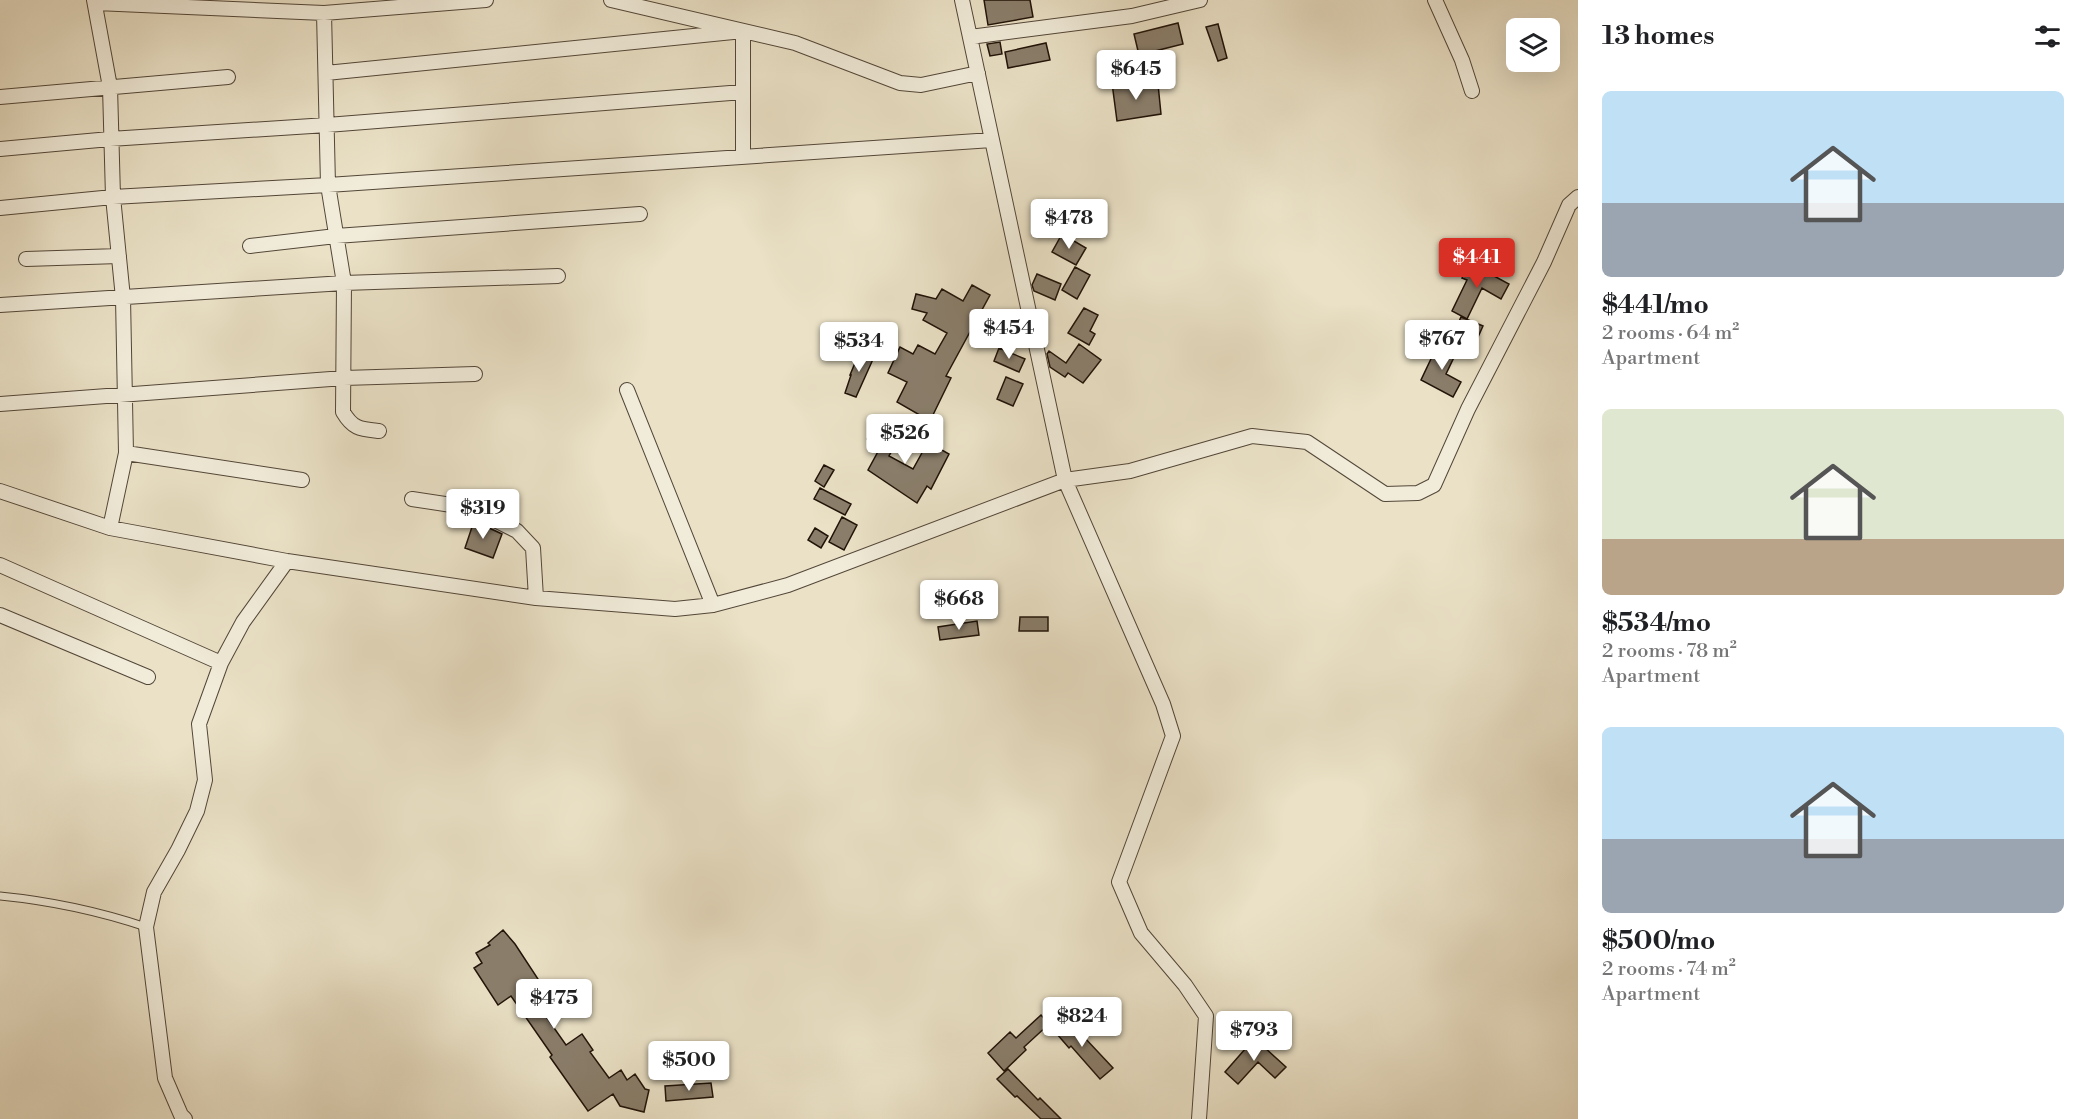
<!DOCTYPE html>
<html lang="en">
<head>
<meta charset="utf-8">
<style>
	body { margin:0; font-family:"Libre Bodoni",serif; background:#f2f2f2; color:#202124; height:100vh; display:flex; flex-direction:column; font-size:22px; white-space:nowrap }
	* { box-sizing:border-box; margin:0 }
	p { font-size:20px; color:#757577 }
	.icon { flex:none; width:33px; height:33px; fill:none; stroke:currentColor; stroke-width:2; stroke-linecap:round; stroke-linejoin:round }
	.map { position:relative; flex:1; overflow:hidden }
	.panel { display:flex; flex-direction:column; background:#fff; width:510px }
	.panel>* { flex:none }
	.controls { position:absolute; left:1506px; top:18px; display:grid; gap:12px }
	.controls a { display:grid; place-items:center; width:54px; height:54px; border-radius:9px; background:#fff; box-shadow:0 6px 24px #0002; font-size:30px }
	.price { position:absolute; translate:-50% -51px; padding:0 14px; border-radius:6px; background:#fff; color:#222; font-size:20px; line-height:39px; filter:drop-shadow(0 2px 3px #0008) }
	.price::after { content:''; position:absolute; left:50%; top:36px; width:18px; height:14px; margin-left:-9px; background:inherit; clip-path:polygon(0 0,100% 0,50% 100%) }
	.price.current { background:#d93025; color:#fff }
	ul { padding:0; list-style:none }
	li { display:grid; align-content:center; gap:12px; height:318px; padding:0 24px }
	li span { display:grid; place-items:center; height:186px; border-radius:9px; color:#555 }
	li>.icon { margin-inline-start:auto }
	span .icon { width:108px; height:108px; fill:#fffc; stroke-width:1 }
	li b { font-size:26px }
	h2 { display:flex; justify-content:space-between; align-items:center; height:72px; padding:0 24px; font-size:26px }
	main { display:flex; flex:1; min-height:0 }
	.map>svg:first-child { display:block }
	.building { fill:#8a7e6b; stroke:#211308; stroke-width:1.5 }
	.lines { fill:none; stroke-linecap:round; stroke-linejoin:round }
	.lane-casing { stroke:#534638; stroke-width:9 }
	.street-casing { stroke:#534638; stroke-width:16 }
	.lane { stroke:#f1ecda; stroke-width:7 }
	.street { stroke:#f1ecda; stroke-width:14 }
</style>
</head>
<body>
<main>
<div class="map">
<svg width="1578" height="1119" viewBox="0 0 1578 1119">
	<rect width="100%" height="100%" fill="#eae1c6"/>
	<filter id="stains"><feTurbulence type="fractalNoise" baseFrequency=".00333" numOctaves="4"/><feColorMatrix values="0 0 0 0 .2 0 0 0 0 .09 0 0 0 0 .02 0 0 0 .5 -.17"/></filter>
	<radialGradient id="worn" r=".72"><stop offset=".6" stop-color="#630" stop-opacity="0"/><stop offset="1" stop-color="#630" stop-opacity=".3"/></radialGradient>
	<path class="building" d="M984,0H1030L1033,17L988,25Z
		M1178,23L1183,44L1139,55L1134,34Z
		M1218,24L1227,58L1218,61L1206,27Z
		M1000,42L1002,54L990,56L987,44Z
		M1046,43L1050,60L1008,68L1005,52Z
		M1129,81L1130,87L1158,84L1161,114L1117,121L1112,83Z
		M1062,234L1086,248L1076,265L1052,252Z
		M1470,263L1509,284L1501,299L1482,288L1467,319L1452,311L1467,280L1462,278Z
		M1075,267L1090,275L1077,299L1062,290Z
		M1037,274L1061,284L1055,300L1034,291L1032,285Z
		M972,285L990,295L946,376L951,378L930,421L897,402L907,382L888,373L900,347L913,354L918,345L935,354L947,333L923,320L927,313L912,309L916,294L936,299L942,289L963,301Z
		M1084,308L1098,315L1090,331L1095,334L1089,345L1068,333Z
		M1461,317L1483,326L1478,337L1456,328Z
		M1439,342L1457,351L1446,374L1461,382L1453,397L1421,380Z
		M1079,344L1101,360L1083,383L1068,373L1065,377L1050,367L1047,354L1049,351L1066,363Z
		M999,348L1025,359L1019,372L994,361Z
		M860,351L874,357L856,397L845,393L851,375H850Z
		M1006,377L1023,384L1013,406L997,399Z
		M877,422L901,435L889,456L913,469L928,442L949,454L931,489L927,486L917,503L868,470L881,446L867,439Z
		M824,465L834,470L824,487L815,481Z
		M820,488L851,504L845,515L814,499Z
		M842,517L857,525L844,550L829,542Z
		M474,521L502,534L493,558L465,548Z
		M815,528L828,536L821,548L808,540Z
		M1020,617H1048V631H1019Z
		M977,621L979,635L940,640L938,627Z
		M503,930L515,944L538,979L526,988L566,1045L582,1034L593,1050L590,1052L609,1078L621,1070L627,1080L635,1074L645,1089L649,1090L644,1112L620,1106L613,1094L588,1111L550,1057L552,1055L511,996L498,1005L474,968L482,963L476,953L490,945L488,943Z
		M1041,1015L1049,1024L1024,1047L1026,1050L1004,1071L988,1053L1010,1032L1016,1038Z
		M1060,1016L1081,1040L1084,1037L1113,1068L1100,1079L1071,1046L1069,1048L1050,1026Z
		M1253,1037L1286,1067L1275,1078L1258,1062L1238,1084L1225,1072L1246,1048L1244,1047Z
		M1008,1069L1038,1100L1040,1098L1061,1119H1041L1017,1096L1015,1097L997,1079Z
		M711,1083L713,1097L666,1101L665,1086Z"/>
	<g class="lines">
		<defs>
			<path id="lane" d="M0,896C51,901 98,911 146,927"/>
			<path id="street" d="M94,0L110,87L113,197L123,298L126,453L110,528
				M611,0L795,43L900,83L921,85L978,73
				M962,0L1065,480L1163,704L1173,736L1119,882L1141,933L1185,985L1206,1016L1199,1119
				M1435,0L1462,60L1472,91
				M96,3L324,13L486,0
				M324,13L328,185L344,283L343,412C353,429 360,429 379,431
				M970,37L1132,16L1200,0
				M326,73L743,31V157
				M0,97L228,77
				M0,149L110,139L327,125L743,92
				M0,208L113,197L328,185L992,140
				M250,246L336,236L640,214
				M26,259L119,256
				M0,305L344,283L558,276
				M627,390L713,605
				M0,404L344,378L475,374
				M126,453L302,480
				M0,491L110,528L287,561L536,598L675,609L713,605L788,585L1065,480L1130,471L1252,436L1307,442L1385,494L1418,493L1434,485L1468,409L1544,262L1569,205L1578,197
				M412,499L471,508L517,531L533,548L536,598
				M0,565L221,663
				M0,615L148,677
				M185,1119L181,1115L165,1078L146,927L154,892L178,850L197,811L205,780L199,724L221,663L243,622L287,561"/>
		</defs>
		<use href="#lane" class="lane-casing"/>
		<use href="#street" class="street-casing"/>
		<use href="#lane" class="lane"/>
		<use href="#street" class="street"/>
	</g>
	<rect width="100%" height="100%" filter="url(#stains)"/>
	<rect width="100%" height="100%" fill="url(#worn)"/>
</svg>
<div class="controls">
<a><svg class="icon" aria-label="layers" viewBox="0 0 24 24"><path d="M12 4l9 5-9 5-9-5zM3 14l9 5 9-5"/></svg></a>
</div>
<b class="price" style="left:1136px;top:101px">$645</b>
<b class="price" style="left:1069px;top:250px">$478</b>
<b class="price current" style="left:1477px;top:289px">$441</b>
<b class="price" style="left:1009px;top:360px">$454</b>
<b class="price" style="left:1442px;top:371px">$767</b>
<b class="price" style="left:859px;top:373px">$534</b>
<b class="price" style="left:905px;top:465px">$526</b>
<b class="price" style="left:483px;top:540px">$319</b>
<b class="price" style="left:959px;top:631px">$668</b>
<b class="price" style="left:554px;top:1030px">$475</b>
<b class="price" style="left:1082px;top:1048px">$824</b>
<b class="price" style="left:1254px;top:1062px">$793</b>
<b class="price" style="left:689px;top:1092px">$500</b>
</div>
<section class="panel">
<h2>13 homes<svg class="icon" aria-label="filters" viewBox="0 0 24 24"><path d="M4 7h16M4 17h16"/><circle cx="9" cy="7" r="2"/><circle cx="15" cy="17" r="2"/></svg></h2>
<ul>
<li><span style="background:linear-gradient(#bfe0f5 60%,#9aa5b1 0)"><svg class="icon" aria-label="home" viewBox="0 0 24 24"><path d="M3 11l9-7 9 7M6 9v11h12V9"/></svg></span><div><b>$441/mo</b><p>2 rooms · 64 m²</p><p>Apartment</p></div></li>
<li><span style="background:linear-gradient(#dfe7d0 70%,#b9a48a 0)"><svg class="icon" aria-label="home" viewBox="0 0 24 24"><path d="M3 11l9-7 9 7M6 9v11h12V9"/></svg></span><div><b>$534/mo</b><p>2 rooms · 78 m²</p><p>Apartment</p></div></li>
<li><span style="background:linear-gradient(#bfe0f5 60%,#9aa5b1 0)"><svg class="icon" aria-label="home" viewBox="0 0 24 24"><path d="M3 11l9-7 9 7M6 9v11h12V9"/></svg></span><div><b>$500/mo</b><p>2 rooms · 74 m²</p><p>Apartment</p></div></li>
</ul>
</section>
</main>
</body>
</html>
